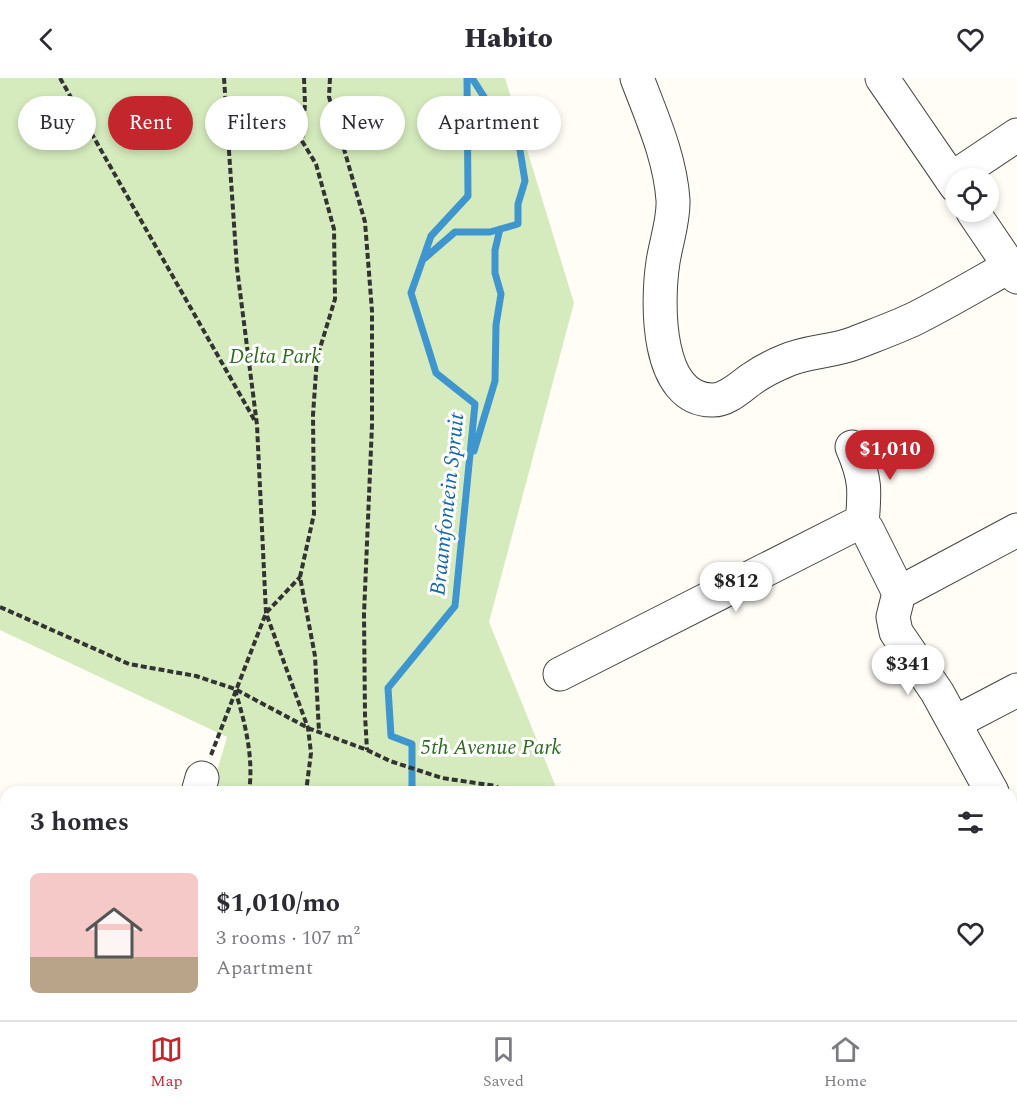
<!DOCTYPE html>
<html lang="en">
<head>
<meta charset="utf-8">
<style>
	body { margin:0; font-family:Spectral,serif; background:#f2f2f3; color:#2b2b33; height:100vh; display:flex; flex-direction:column; font-size:22px; white-space:nowrap }
	* { box-sizing:border-box; margin:0 }
	p { font-size:20px; color:#7c7c81 }
	.icon { flex:none; width:33px; height:33px; fill:none; stroke:currentColor; stroke-width:2; stroke-linecap:round; stroke-linejoin:round }
	.map { position:relative; flex:1; overflow:hidden }
	.side { position:absolute; left:0px; top:708px; width:1017px; height:234px; display:flex; flex-direction:column; background:#fff; border-radius:18px 18px 0 0; box-shadow:0 3px 9px #0003 }
	.side>* { flex:none }
	.hud { position:absolute; left:18px; top:18px; width:600px; height:54px; display:flex; gap:12px }
	.tools { position:absolute; left:945px; top:90px; display:grid; gap:12px }
	.tools a { display:grid; place-items:center; width:54px; height:54px; border-radius:50%; background:#fff; box-shadow:0 3px 9px #0003; font-size:30px }
	.price { position:absolute; translate:-50% -51px; padding:0 14px; border-radius:21px; background:#fff; color:#222; font-size:20px; line-height:39px; filter:drop-shadow(0 2px 3px #0008) }
	.price::after { content:''; position:absolute; left:50%; top:36px; width:18px; height:14px; margin-left:-9px; background:inherit; clip-path:polygon(0 0,100% 0,50% 100%) }
	.price.selected { background:#c4262e; color:#fff }
	ul { padding:0; list-style:none }
	li { display:flex; align-items:center; gap:18px; height:150px; padding:0 30px }
	li+li { border-top:2px solid #e1e1e2 }
	li span { display:grid; place-items:center; flex:none; width:168px; height:120px; border-radius:9px; color:#555 }
	li>.icon { margin-inline-start:auto }
	span .icon { width:72px; height:72px; fill:#fffc; stroke-width:1 }
	li b { font-size:26px }
	h2 { display:flex; justify-content:space-between; align-items:center; height:72px; padding:0 30px; font-size:26px }
	.tag { padding:0 21px; border-radius:27px; background:#fff; box-shadow:0 3px 9px #0003; font-size:21px; line-height:54px }
	.tag.selected { background:#c4262e; color:#fff }
	header { display:flex; justify-content:space-between; align-items:center; height:78px; padding:0 30px; background:#fff; font-size:27px; font-weight:800 }
	.tabs { display:flex; justify-content:space-around; align-items:center; height:84px; border-top:2px solid #e1e1e2; background:#fff; font-size:16px; color:#7c7c81 }
	.tabs a { display:grid; justify-items:center; gap:3px }
	.tabs .selected { color:#c4262e }
	.map>svg:first-child { display:block }
	.green { fill:#d5ebbd }
	.lines { fill:none; stroke-linecap:round; stroke-linejoin:round }
	.stream { stroke:#3f96cf; stroke-width:7 }
	.minor-casing { stroke:#444; stroke-width:35 }
	.path { stroke:#333; stroke-width:4; stroke-dasharray:6 3; stroke-linecap:butt }
	.minor { stroke:#fff; stroke-width:33 }
	.labels { text-anchor:middle; stroke-width:6; stroke-linejoin:round; paint-order:stroke }
	.park-label { font-size:21px; font-style:italic; fill:#2f6b1f; stroke:#fff }
	.water-label { font-size:22px; font-style:italic; fill:#1768a6; stroke:#fff }
</style>
</head>
<body>
<header><svg class="icon" aria-label="back" viewBox="0 0 24 24"><path d="M15 5l-7 7 7 7"/></svg>Habito<svg class="icon" aria-label="heart" viewBox="0 0 24 24"><path d="M12 20l-8-8c-3-5 5-10 8-4 3-6 11-1 8 4z"/></svg></header>
<div class="map">
<svg width="1017" height="942" viewBox="0 0 1017 942">
	<rect width="100%" height="100%" fill="#fffdf5"/>
	<path class="green" d="M0,0H505L574,225L489,544L558,714H211L227,659L0,552Z
		M144,936H654L653,942H396L365,936L364,942H142Z
		M830,936H1004L1000,942H844Z"/>
	<g class="lines">
		<path class="stream" d="M425,180L455,154H490L518,146V126L525,103L519,66L500,44L472,0
			M474,373L495,303L496,247L501,216L495,195V172L500,151
			M412,714V666L391,658L388,610L455,528L475,326L436,295L411,215L431,158L468,118L467,0
			M1011,922L1017,925
			M308,942L311,936"/>
		<defs>
			<path id="minor" d="M637,0C652,40 670,79 673,122C674,142 666,164 663,184C657,223 655,323 713,322C728,322 741,308 753,300C763,293 773,288 785,283C807,273 832,274 855,265C875,257 895,250 914,241C946,225 978,206 1010,188
				M882,0L956,108
				M951,101L1017,57
				M973,134L1017,199
				M852,369C866,401 865,413 862,446
				M560,596L856,446H862L867,451L899,515
				M954,645L1017,612
				M198,714L202,700
				M992,714L937,614L896,554L893,539L899,515L1017,452
				M1011,745L1017,750
				M129,942L131,936
				M670,942L671,936"/>
		</defs>
		<use href="#minor" class="minor-casing"/>
		<path class="path" d="M60,0L255,343
			M224,0L237,190L257,347L266,535L308,650L311,675L306,714
			M304,0L305,26L302,63L316,86L334,151L335,221L317,280L313,337L314,436L300,499L315,578L319,654
			M330,0L329,19L365,144L372,233V347L364,536L365,637L367,672
			M0,529L129,586L196,598L235,611L308,650L367,672L390,683L442,700L496,708L502,714
			M235,612C245,644 254,680 249,714
			M211,677L266,535L300,499
			M173,936V942
			M262,942L264,936"/>
		<use href="#minor" class="minor"/>
	</g>
	<g class="labels">
		<g class="park-label">
			<text x="275" y="285">Delta Park</text>
			<text x="491" y="676">5th Avenue Park</text>
		</g>
		<g class="water-label">
			<text transform="translate(446 426) rotate(-84)" y="8">Braamfontein Spruit</text>
		</g>
	</g>
</svg>
<div class="tools">
<a><svg class="icon" aria-label="locate" viewBox="0 0 24 24"><circle cx="12" cy="12" r="6"/><path d="M12 2v4M12 18v4M2 12h4M18 12h4"/></svg></a>
</div>
<b class="price selected" style="left:890px;top:403px">$1,010</b>
<b class="price" style="left:736px;top:535px">$812</b>
<b class="price" style="left:908px;top:618px">$341</b>
<div class="hud">
<a class="tag">Buy</a>
<a class="tag selected">Rent</a>
<a class="tag">Filters</a>
<a class="tag">New</a>
<a class="tag">Apartment</a>
</div>
<section class="side">
<h2>3 homes<svg class="icon" aria-label="filters" viewBox="0 0 24 24"><path d="M4 7h16M4 17h16"/><circle cx="9" cy="7" r="2"/><circle cx="15" cy="17" r="2"/></svg></h2>
<ul>
<li><span style="background:linear-gradient(#f6c9c9 70%,#b9a48a 0)"><svg class="icon" aria-label="home" viewBox="0 0 24 24"><path d="M3 11l9-7 9 7M6 9v11h12V9"/></svg></span><div><b>$1,010/mo</b><p>3 rooms · 107 m²</p><p>Apartment</p></div><svg class="icon" aria-label="heart" viewBox="0 0 24 24"><path d="M12 20l-8-8c-3-5 5-10 8-4 3-6 11-1 8 4z"/></svg></li>
</ul>
</section>
</div>
<nav class="tabs">
<a class="selected"><svg class="icon" aria-label="map" viewBox="0 0 24 24"><path d="M3 6l6-2 6 2 6-2v14l-6 2-6-2-6 2zM9 4v14M15 6v14"/></svg>Map</a>
<a><svg class="icon" aria-label="saved" viewBox="0 0 24 24"><path d="M7 4h10v16l-5-4-5 4z"/></svg>Saved</a>
<a><svg class="icon" aria-label="home" viewBox="0 0 24 24"><path d="M3 11l9-7 9 7M6 9v11h12V9"/></svg>Home</a>
</nav>
</body>
</html>
